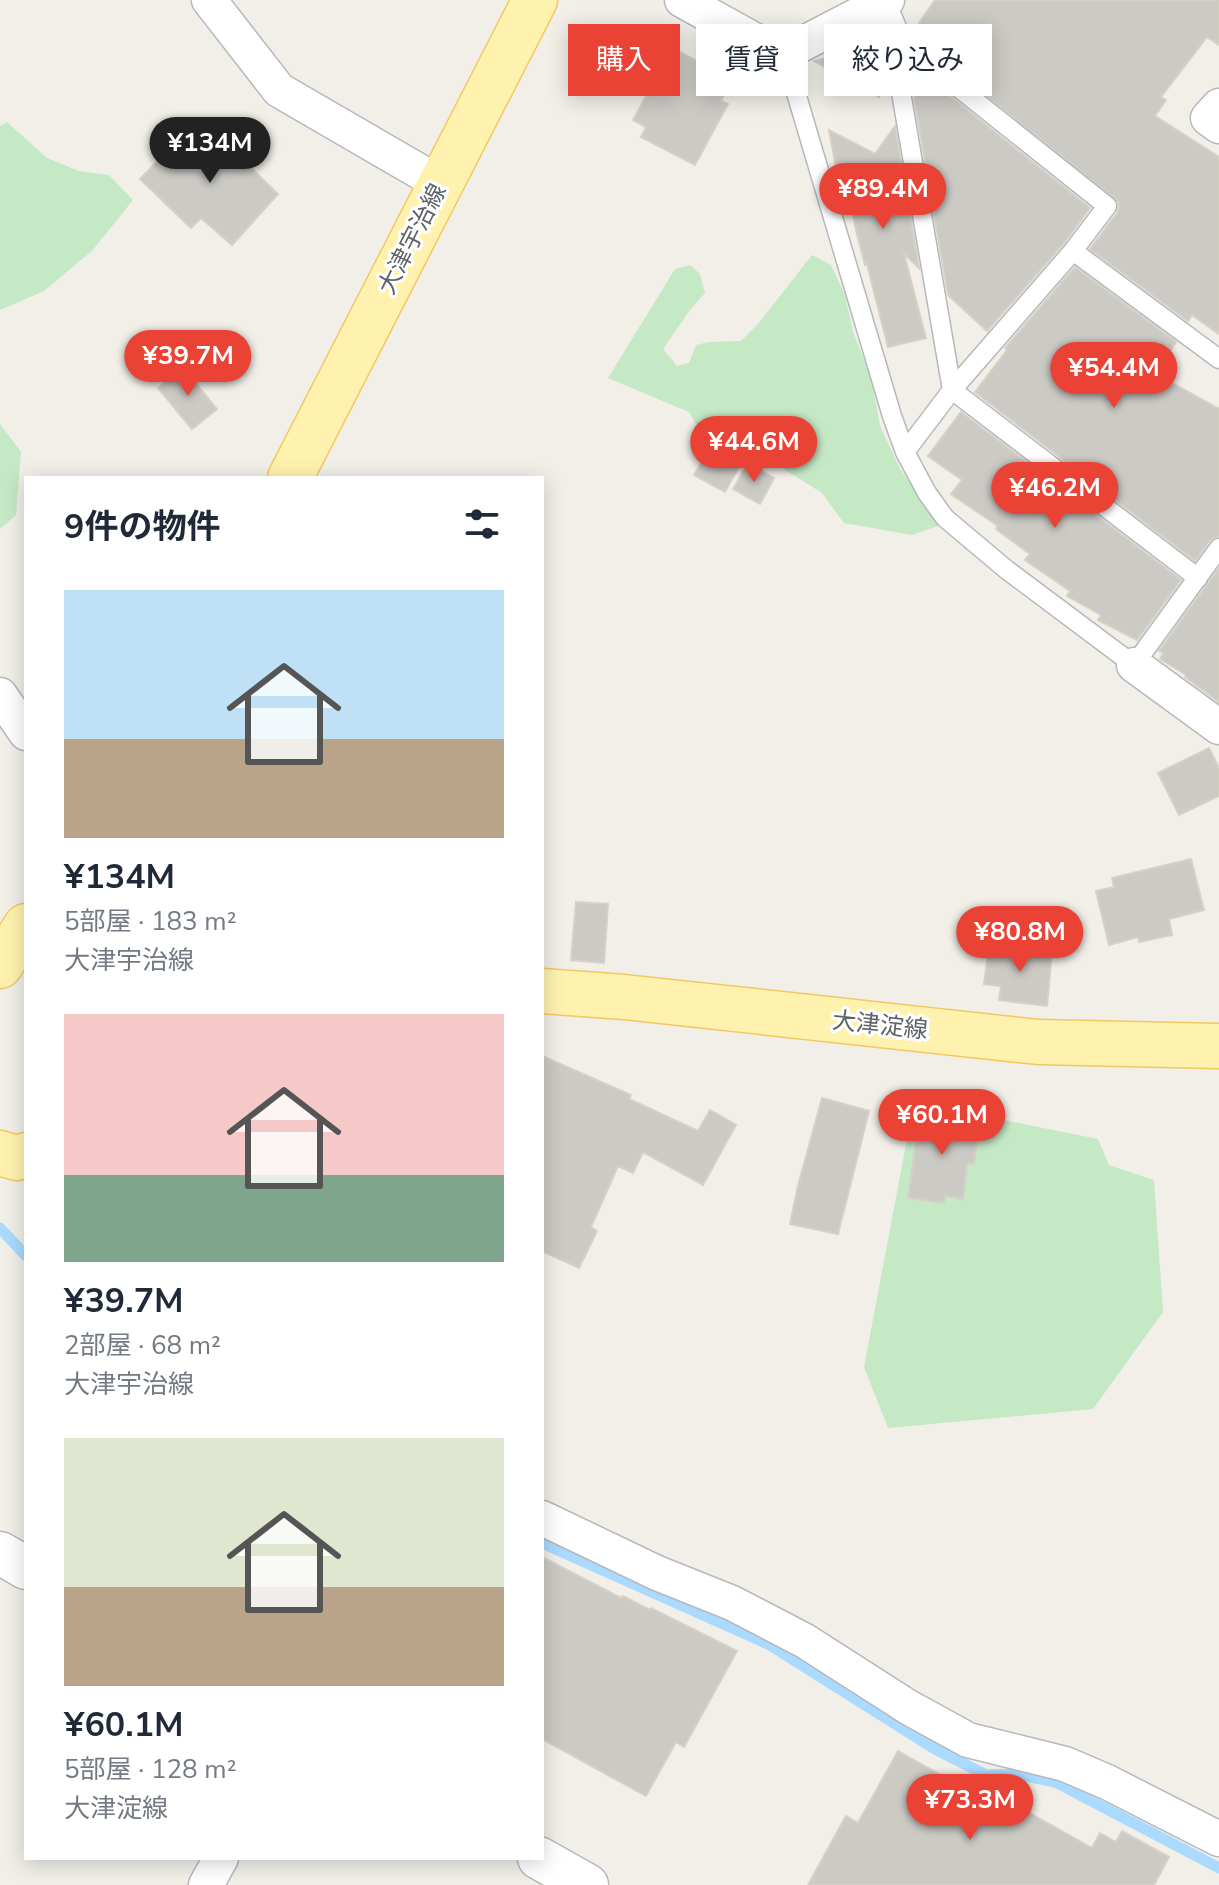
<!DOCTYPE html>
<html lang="ja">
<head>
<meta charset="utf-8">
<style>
	body { margin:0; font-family:"Nunito Sans","Noto Sans JP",sans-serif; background:#f2f2f3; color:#1f2937; height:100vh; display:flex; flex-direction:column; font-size:30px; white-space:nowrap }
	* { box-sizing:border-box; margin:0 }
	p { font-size:26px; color:#747a83 }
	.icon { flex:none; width:44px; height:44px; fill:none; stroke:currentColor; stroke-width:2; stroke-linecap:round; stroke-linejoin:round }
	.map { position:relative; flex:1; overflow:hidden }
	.details { position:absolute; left:24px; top:476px; width:520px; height:1384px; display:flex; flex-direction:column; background:#fff; border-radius:0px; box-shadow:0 4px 20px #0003 }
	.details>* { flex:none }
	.hud { position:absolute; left:568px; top:24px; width:530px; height:72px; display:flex; gap:16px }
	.price { position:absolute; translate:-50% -68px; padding:0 18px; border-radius:28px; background:#ea4335; color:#fff; font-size:26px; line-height:52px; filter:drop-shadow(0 2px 4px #0008) }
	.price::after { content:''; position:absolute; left:50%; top:48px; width:24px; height:18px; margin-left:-12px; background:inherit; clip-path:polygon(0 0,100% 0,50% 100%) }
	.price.active { background:#222; color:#fff }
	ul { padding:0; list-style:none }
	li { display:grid; align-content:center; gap:16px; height:424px; padding:0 40px }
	li span { display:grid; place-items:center; height:248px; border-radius:0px; color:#555 }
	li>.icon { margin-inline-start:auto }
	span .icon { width:144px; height:144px; fill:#fffc; stroke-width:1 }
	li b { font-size:34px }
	h2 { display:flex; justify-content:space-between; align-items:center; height:96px; padding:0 40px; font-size:34px }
	.tag { padding:0 28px; border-radius:0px; background:#fff; box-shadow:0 4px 20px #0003; font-size:28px; line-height:72px }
	.tag.active { background:#ea4335; color:#fff }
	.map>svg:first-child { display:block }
	.green { fill:#c5e8c5 }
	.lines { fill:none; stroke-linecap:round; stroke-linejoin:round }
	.stream { stroke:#aadaff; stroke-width:11 }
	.building { fill:#cccac5; stroke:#d6d1c6; stroke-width:2 }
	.service-casing { stroke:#b5b8bc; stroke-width:21 }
	.minor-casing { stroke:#b5b8bc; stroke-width:37 }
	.tertiary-casing { stroke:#b5b8bc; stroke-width:45 }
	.primary-casing { stroke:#f2c960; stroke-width:47 }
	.service { stroke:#fff; stroke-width:18 }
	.minor { stroke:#fff; stroke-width:34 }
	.tertiary { stroke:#fff; stroke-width:42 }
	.primary { stroke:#fff2af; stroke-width:44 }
	.labels { text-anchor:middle; stroke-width:6; stroke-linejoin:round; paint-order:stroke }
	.street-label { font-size:24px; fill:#5f6368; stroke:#fff }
</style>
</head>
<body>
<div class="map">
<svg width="1219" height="1885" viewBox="0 0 1219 1885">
	<rect width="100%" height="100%" fill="#f1efe8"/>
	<path class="green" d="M7,122L47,158L79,171L109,175L133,200L92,251L44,291L0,310V126Z
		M812,255L831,265L845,295L853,332L871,377L880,426L900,469L941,525L912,535L844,523L822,493L784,469L701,433L689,412L608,378L675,269L690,265L700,274L705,293L690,310L663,349L677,366L689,363L696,345L709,342L741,341L758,324Z
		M0,424L21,452L16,515L0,529Z
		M914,1102L1098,1139L1109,1165L1154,1180L1163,1312L1093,1409L888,1428L864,1367Z"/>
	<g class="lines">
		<path class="stream" d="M0,1228L26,1256
			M542,1543L770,1645L935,1749L986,1775L1016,1774L1055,1782L1219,1868"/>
	</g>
	<path class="building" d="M935,0H1219V45L1207,37L1161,97L1166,100L1155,116L1219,157V334L1192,315L1188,321L1090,249L1117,213L1119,207L1118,201L941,59L951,44L919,23Z
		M867,47L879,97L814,61Z
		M672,48L701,63L698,70L728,87L721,101L728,104L695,165L641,137L646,127L633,120Z
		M927,78L1090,208L1064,243L987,331L948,295L914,98Z
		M204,122L278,194L232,245L201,218L191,228L140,179L173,145L177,149Z
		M895,126L919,268L904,254L926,338L888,347L867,264L865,265L855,226L846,177L838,178L829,130L875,154Z
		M1075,267L1176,342L1156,374L1219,409V536L1210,540L1195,561L975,392L1007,350L1005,348Z
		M183,368L217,409L192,429L158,388Z
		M961,412L1181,580L1137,640L1098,620L1101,615L1067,596L1070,591L1025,560L1030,554L996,529L998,526L951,494L962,480L928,456Z
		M711,446L741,463L725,492L694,475Z
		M748,463L774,478L760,504L733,489Z
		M1219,568V702L1185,677L1186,675L1160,659L1163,653L1159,651Z
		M1209,748L1219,768V796L1179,815L1158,773Z
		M1191,859L1204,910L1169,919L1172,935L1139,942L1138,937L1109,945L1096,891L1114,887L1112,878Z
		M576,902L608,904L604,963L571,960Z
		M989,945L1052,952L1047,1006L999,1000L1001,986L984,984Z
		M542,1056L631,1095L629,1099L698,1131L710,1110L736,1125L703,1185L643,1152L633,1173L618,1166L591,1227L597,1231L579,1268L542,1251Z
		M822,1098L869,1111L838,1234L790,1224L798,1186Z
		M920,1112L974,1120L972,1131L978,1132L974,1164H967L963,1199L945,1196L944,1203L908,1198Z
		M542,1557L621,1598L623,1596L650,1610L651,1608L737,1651L684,1747L676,1742L646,1796L542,1739Z
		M898,1751L989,1802L994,1793L1092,1848L1100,1833L1116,1842L1122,1831L1169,1857L1154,1885H808L846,1816L858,1823Z"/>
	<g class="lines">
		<defs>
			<path id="service" d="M781,55L791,76L892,416L905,452L927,493L945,518L1007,570L1134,665L1219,548
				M1073,251L1219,359
				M905,452L952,390L1073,251L1107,206L891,34L952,390L1198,578"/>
			<path id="minor" d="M209,0L279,90L441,184
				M682,0L781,55L887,0
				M879,5L891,34
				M1219,106L1208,118L1219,126
				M1134,665L1219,727
				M0,695L26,733
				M542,1518L657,1573L732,1603L761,1618L805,1641L908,1707L968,1740L1065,1764L1107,1782L1219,1839
				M206,1885L221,1858"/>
			<path id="tertiary" d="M0,1553L26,1568
				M539,1858L587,1885"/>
			<path id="primary" d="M290,478L535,0
				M0,966L26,926
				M542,991L624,997L1038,1042L1219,1046
				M0,1153L17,1158L26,1155"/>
		</defs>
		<use href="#service" class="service-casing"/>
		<use href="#minor" class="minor-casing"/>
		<use href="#tertiary" class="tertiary-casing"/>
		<use href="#primary" class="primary-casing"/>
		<use href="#service" class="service"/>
		<use href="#minor" class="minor"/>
		<use href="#tertiary" class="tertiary"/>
		<use href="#primary" class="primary"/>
	</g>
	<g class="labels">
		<g class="street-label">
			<text transform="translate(412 239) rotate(-63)" y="8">大津宇治線</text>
			<text transform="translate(880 1025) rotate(6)" y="8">大津淀線</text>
		</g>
	</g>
</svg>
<b class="price active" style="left:210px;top:185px">¥134M</b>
<b class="price" style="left:883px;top:231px">¥89.4M</b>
<b class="price" style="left:188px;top:398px">¥39.7M</b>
<b class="price" style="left:1114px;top:410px">¥54.4M</b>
<b class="price" style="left:754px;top:484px">¥44.6M</b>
<b class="price" style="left:1055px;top:530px">¥46.2M</b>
<b class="price" style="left:1020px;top:974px">¥80.8M</b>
<b class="price" style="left:942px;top:1157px">¥60.1M</b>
<b class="price" style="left:970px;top:1842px">¥73.3M</b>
<div class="hud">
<a class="tag active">購入</a>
<a class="tag">賃貸</a>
<a class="tag">絞り込み</a>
</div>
<section class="details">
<h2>9件の物件<svg class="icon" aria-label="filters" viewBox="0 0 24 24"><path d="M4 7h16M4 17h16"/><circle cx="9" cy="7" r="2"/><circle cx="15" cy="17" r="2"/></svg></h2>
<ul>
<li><span style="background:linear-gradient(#bfe0f5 60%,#b9a48a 0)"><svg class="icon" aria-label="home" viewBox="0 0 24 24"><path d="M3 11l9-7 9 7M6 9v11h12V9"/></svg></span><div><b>¥134M</b><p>5部屋 · 183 m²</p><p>大津宇治線</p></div></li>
<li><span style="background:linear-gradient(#f6c9c9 65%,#7fa58c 0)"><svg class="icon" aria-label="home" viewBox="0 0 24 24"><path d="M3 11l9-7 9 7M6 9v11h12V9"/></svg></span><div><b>¥39.7M</b><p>2部屋 · 68 m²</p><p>大津宇治線</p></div></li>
<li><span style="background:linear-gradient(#dfe7d0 60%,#b9a48a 0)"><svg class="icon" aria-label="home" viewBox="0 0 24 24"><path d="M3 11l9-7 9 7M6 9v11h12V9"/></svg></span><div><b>¥60.1M</b><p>5部屋 · 128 m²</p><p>大津淀線</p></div></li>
</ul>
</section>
</div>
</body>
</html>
